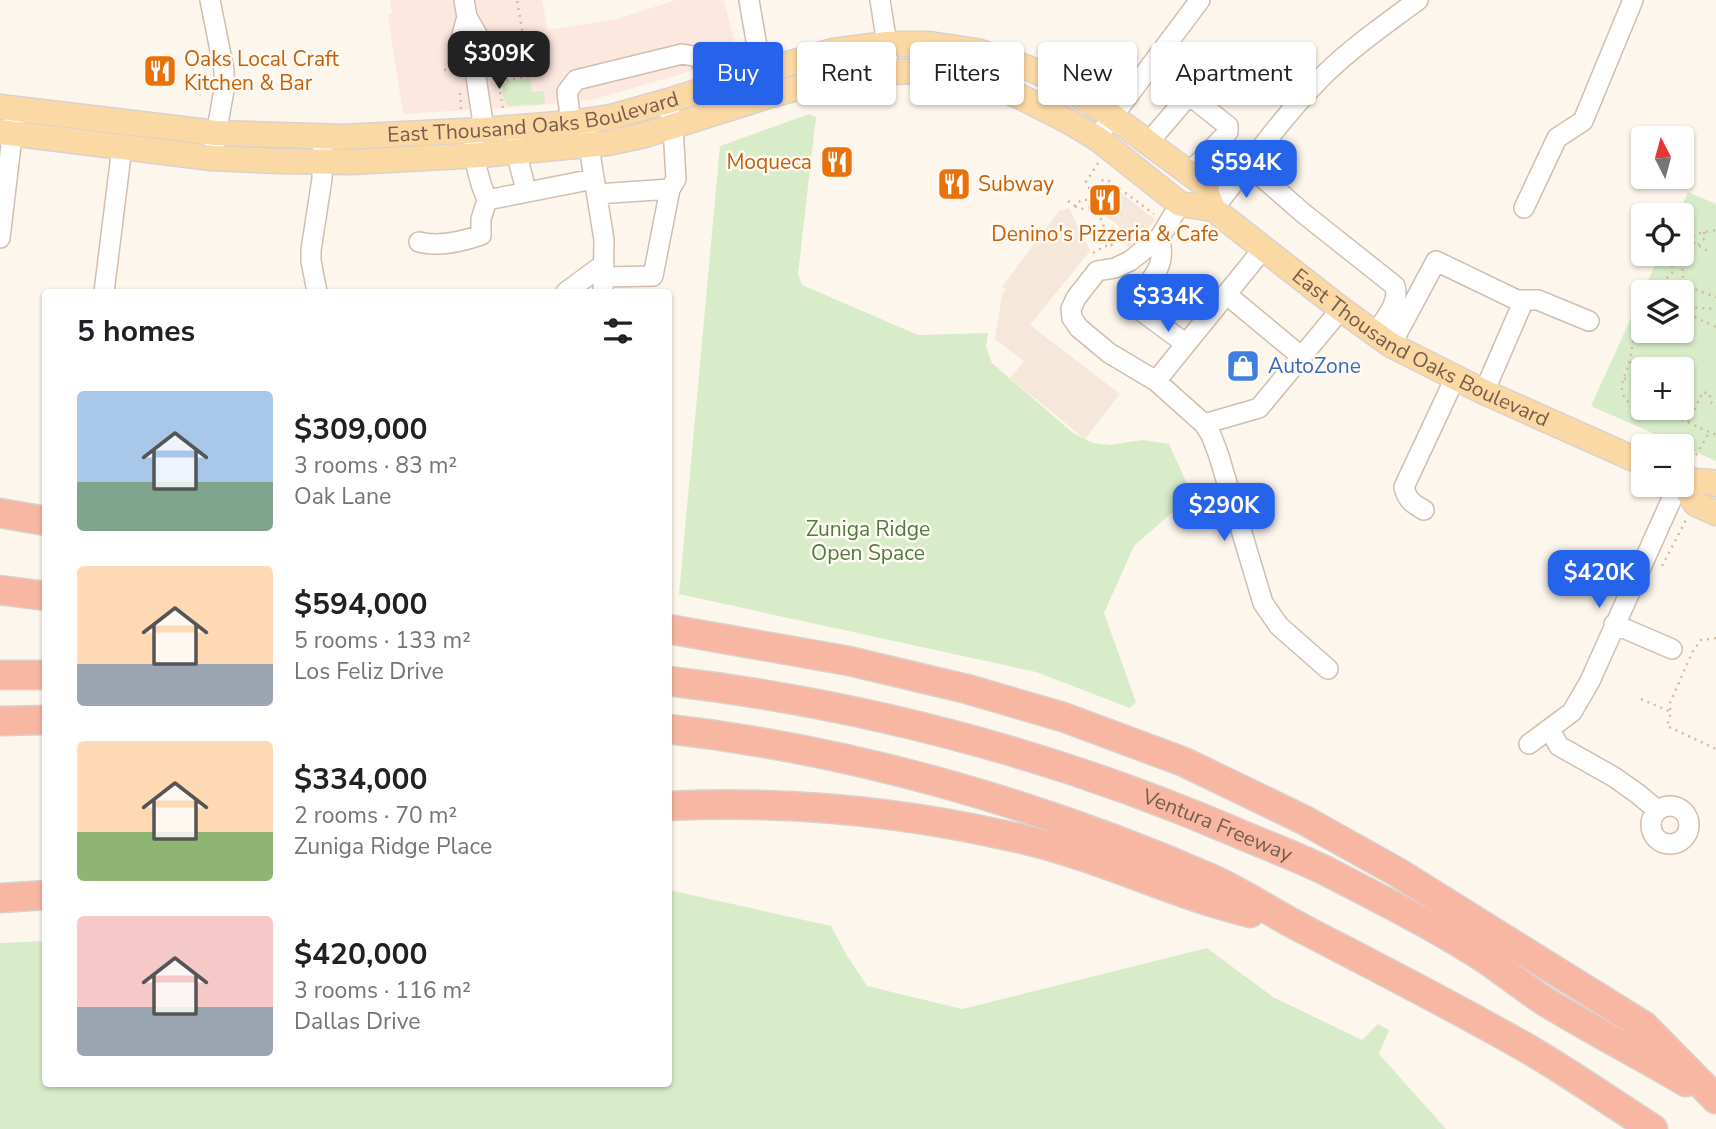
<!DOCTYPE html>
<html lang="en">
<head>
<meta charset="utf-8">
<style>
	body { margin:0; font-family:"Nunito Sans",sans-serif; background:#f2f2f2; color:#202124; height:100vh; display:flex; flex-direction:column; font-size:26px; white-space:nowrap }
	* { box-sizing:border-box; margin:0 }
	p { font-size:23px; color:#757577 }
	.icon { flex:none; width:38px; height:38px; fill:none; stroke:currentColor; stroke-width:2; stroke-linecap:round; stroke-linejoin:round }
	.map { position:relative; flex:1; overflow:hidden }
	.panel { position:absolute; left:42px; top:289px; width:630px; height:798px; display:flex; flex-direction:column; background:#fff; border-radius:7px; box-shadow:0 2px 5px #0004 }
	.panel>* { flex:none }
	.guide { position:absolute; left:693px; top:42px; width:665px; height:63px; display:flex; gap:14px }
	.needle { width:46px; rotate:354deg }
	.buttons { position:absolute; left:1631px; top:126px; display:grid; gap:14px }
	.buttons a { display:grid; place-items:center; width:63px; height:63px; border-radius:7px; background:#fff; box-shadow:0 2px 5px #0004; font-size:35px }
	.price { position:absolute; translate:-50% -60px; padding:0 16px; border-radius:14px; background:#2563eb; color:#fff; font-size:23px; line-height:46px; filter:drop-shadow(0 2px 4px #0008) }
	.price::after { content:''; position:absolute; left:50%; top:42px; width:21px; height:16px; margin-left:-10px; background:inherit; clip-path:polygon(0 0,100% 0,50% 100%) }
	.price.current { background:#222; color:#fff }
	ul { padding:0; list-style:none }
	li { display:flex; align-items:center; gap:21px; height:175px; padding:0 35px }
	li span { display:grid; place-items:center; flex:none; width:196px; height:140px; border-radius:7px; color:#555 }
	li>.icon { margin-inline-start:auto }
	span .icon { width:84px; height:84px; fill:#fffc; stroke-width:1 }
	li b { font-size:30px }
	h2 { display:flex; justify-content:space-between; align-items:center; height:84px; padding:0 35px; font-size:30px }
	.pill { padding:0 24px; border-radius:7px; background:#fff; box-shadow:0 2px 5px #0004; font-size:24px; line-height:63px }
	.pill.current { background:#2563eb; color:#fff }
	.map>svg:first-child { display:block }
	.residential { fill:#f5e8da }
	.commercial { fill:#fde8e0 }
	.green { fill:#d8ecc9; fill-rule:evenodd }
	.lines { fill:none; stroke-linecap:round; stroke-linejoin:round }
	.minor-casing { stroke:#d1beb0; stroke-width:22 }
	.major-casing { stroke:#dad1cd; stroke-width:27 }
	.highway-casing { stroke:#dad1cd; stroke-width:31 }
	.path { stroke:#d9b8a5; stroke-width:2.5; stroke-dasharray:2 5; stroke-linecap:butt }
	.minor { stroke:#fff; stroke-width:19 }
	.major { stroke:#fbd9a5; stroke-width:24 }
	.highway { stroke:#f7b7a3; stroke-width:28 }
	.labels { text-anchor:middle; stroke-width:5; stroke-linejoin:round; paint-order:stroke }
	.food-label { font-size:21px; fill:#c56008; stroke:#fffaf3; text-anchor:start }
	.street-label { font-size:21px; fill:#7a5c4d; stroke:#fffaf3 }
	.shop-label { font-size:21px; fill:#366cbe; stroke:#fffaf3; text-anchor:start }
	.park-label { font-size:21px; fill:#537a41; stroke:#fffaf3 }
</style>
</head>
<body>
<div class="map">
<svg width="1716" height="1129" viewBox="0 0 1716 1129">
	<rect width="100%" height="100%" fill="#fdf6ec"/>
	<path class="residential" d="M1107,182L1155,220L1132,249L1118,239L1122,234L1119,230L1121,228L1104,215L1106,213L1103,210L1097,196Z
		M1069,208L1090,251L1030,325L1120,394L1085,439L1010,378L1024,361L995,339L1002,294L1006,289L1002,287L1059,211Z"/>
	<path class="commercial" d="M390,0H542L548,30L617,19L676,0H724L738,56L678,75L591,100L517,107L403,114L388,16L392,13Z"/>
	<path class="green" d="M530,78L532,92L544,91L545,104L508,106L504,100L501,82Z
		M809,114L816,117L798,274L802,285L918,335L988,333L986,347L992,363L1073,433L1093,443L1111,445L1142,440L1169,444L1192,495L1134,546L1104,613L1136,702L1130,708L1036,672L679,594L720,146Z
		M1688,192L1716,204V461L1591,406L1660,254H1682V215H1678ZM1682,292V331H1643V292ZM1682,369V408H1643V369Z
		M669,890L831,926L846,954L867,986L962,1009L1207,948L1273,997L1362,1040L1378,1024L1389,1030L1379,1054L1446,1129H0V943L45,941L46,1083H668Z"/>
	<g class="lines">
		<defs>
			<path id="minor" d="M210,0L224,70V90L214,146
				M464,0L467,17L478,36L473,57L461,38L467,17
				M749,0L758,52L763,71
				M880,0L887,44L888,72
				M473,57L484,130
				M1151,65L1228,126V132L1189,173
				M1274,84L1296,105
				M571,123L567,92L576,80L682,54L699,57L713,87
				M1104,128L1200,0
				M587,134L604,240L603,292
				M515,139L516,152L525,186L527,191
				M474,142C474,163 479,181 487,200L594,179
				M1148,143L1189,95
				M1248,165L1303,213L1395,286C1400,303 1384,320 1375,334
				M597,194L670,189
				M1180,204L1160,237L1130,261L1115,268L1097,271L1076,298L1071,309L1072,318L1079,328L1109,353L1156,381L1204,424L1211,435L1218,453L1263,603L1279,626L1328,669
				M1524,208L1557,138L1583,121L1633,0
				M1213,209C1250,164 1284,114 1326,73C1354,46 1387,23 1418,0
				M1160,237C1161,246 1163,257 1159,266C1152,285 1134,290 1144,313L1186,344
				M0,238L14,120
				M419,242C439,247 461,242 481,235V219L487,200
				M604,277L653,276L670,189L676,179L673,127L670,113
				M104,292L122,147
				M317,292L311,261V250L322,179L323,148
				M566,292L604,264
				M1226,294L1302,357
				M1391,345L1436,261L1517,300H1538L1589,321
				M1156,381L1263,249
				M1484,392L1524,300
				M1204,424L1259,408L1341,309
				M1424,510C1413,504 1407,500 1404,487L1455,378
				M1614,624L1672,649
				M1550,730L1559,746L1614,777L1638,794L1657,810
				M1529,744L1572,712L1590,681L1678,485
				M1651 825a19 19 0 1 1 38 0a19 19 0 1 1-38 0Z"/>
			<g id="major">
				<path id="s1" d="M0,107L216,133L344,137L484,130L571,123L611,117L668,101L763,71L833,51L887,44H929L977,51L1028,68L1053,79L1112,116L1204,184L1213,209"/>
				<path id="s2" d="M0,132L212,158L279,161L351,162L481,155L608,143L645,135L771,95L838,77L863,73L913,71L952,75L988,83L1021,97L1068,121L1098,139L1180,204L1213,209L1341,309L1391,345L1484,392L1643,463"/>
				<path d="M1682,480L1711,482L1716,484"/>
				<path d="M1682,482L1696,504L1716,513"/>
			</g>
			<g id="highway">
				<path d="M0,513L46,521"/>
				<path d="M0,590L46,596"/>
				<path d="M668,629L849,661L967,689L1063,717L1184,762L1304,820L1397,872L1644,1026L1716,1099"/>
				<path d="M0,675H46"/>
				<path id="s3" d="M668,681C864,704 1055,755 1235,832C1267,846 1301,858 1332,874C1384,901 1438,928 1487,960C1507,974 1526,989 1546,1002C1592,1030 1640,1055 1686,1082"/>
				<path d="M0,721L46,720"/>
				<path d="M668,729C854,750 1042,805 1212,879C1245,894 1275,915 1307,931C1384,971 1461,1010 1535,1053C1575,1077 1614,1104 1653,1129"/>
				<path d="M668,806C792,800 918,813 1038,843C1093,857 1145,880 1199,898C1216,904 1233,908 1250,913"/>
				<path d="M0,898L46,895"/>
			</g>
		</defs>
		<use href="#minor" class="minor-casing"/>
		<use href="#major" class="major-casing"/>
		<use href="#highway" class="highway-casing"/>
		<path class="path" d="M444,70L458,69
			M460,93L461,110
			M503,108L498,82L530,76L517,0
			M1098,163L1086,182L1088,187L1094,192L1103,180H1108L1154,214
			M1068,201L1075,206L1081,200H1088
			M1075,206C1081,210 1084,209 1091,207L1092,203
			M1687,239L1708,251
			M1682,245C1691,234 1703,232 1716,230
			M1698,245L1705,238L1704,232
			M1093,253L1105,246H1112L1095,205L1088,200L1094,192
			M1675,258L1682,264L1683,280L1686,286L1716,297
			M1668,292L1666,279L1672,273V264L1677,254
			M1682,311L1716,327
			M1682,319L1684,312L1688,307L1716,309
			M1643,322C1630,337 1634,346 1629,363C1627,371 1623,378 1622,385C1621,401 1634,409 1648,408
			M1630,362L1632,367L1643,372
			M1624,379L1640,378L1643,379
			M1682,380L1686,378
			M1657,408L1669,410L1678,418L1716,435
			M1688,422L1703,392L1710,394V401L1716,407
			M1696,455L1709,433
			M1662,566L1686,520
			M1716,638L1701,640L1693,651L1669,705L1671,712L1667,726L1716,749
			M1641,699L1671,712"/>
		<use href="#minor" class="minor"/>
		<use href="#major" class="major"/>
		<use href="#highway" class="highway"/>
	</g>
	<defs>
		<symbol id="restaurant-square" viewBox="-11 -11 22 22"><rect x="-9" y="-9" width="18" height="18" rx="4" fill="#e8710a" stroke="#fffaf3"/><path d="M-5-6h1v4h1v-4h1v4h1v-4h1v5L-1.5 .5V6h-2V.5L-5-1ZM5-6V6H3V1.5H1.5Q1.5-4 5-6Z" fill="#fff"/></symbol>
		<symbol id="shop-square" viewBox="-11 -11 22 22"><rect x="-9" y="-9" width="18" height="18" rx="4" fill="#3f7fe0" stroke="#fffaf3"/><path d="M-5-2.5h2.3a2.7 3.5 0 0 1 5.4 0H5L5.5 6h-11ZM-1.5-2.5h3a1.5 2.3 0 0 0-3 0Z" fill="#fff"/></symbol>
	</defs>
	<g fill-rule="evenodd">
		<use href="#restaurant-square" x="141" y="52" width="38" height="38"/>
		<use href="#restaurant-square" x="818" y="143" width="38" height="38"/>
		<use href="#restaurant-square" x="935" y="165" width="38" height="38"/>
		<use href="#restaurant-square" x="1086" y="181" width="38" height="38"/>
		<use href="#shop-square" x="1224" y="347" width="38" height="38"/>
	</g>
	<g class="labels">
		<g class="food-label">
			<text x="184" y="66">Oaks Local Craft<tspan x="184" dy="24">Kitchen &amp; Bar</tspan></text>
			<text x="812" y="169" text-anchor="end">Moqueca</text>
			<text x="978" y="191">Subway</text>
			<text x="1105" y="241" text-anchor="middle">Denino's Pizzeria &amp; Cafe</text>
		</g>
		<g class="street-label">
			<text dy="7" stroke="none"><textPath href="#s1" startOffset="536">East Thousand Oaks Boulevard</textPath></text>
			<text dy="7" stroke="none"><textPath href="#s2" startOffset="1514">East Thousand Oaks Boulevard</textPath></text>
			<text dy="7" stroke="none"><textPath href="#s3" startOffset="570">Ventura Freeway</textPath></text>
		</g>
		<g class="shop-label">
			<text x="1268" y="373">AutoZone</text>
		</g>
		<g class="park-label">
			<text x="868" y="536">Zuniga Ridge<tspan x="868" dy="24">Open Space</tspan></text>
		</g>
	</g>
</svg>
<div class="buttons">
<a><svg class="needle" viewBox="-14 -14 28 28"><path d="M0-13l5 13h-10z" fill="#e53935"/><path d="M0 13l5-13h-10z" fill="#757577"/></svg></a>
<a><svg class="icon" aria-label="locate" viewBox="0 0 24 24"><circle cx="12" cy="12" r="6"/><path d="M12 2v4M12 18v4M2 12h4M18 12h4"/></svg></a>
<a><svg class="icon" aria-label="layers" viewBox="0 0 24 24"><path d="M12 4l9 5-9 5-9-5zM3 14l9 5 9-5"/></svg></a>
<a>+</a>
<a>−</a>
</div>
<b class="price current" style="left:499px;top:91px">$309K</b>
<b class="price" style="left:1246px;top:200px">$594K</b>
<b class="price" style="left:1168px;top:334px">$334K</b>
<b class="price" style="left:1224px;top:543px">$290K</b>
<b class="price" style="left:1599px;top:610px">$420K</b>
<div class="guide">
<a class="pill current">Buy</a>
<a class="pill">Rent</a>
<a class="pill">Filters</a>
<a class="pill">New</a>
<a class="pill">Apartment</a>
</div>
<section class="panel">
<h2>5 homes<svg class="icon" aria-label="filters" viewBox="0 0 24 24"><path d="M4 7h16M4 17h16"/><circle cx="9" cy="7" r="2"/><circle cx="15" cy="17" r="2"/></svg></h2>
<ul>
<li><span style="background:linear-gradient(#a9c7e8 65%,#7fa58c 0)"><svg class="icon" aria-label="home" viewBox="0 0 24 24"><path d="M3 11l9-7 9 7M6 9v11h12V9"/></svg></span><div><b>$309,000</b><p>3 rooms · 83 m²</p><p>Oak Lane</p></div></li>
<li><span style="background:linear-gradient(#ffd9b3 70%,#9aa5b1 0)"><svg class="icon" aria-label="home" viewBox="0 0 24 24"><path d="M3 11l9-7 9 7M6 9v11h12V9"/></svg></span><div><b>$594,000</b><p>5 rooms · 133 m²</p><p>Los Feliz Drive</p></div></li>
<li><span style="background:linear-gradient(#ffd9b3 65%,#8fb573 0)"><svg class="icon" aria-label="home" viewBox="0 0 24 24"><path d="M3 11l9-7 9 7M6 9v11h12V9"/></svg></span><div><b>$334,000</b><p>2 rooms · 70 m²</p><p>Zuniga Ridge Place</p></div></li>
<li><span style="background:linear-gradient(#f6c9c9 65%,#9aa5b1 0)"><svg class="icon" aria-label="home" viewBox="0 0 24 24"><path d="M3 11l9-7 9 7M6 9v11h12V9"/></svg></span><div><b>$420,000</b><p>3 rooms · 116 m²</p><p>Dallas Drive</p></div></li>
</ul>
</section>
</div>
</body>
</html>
